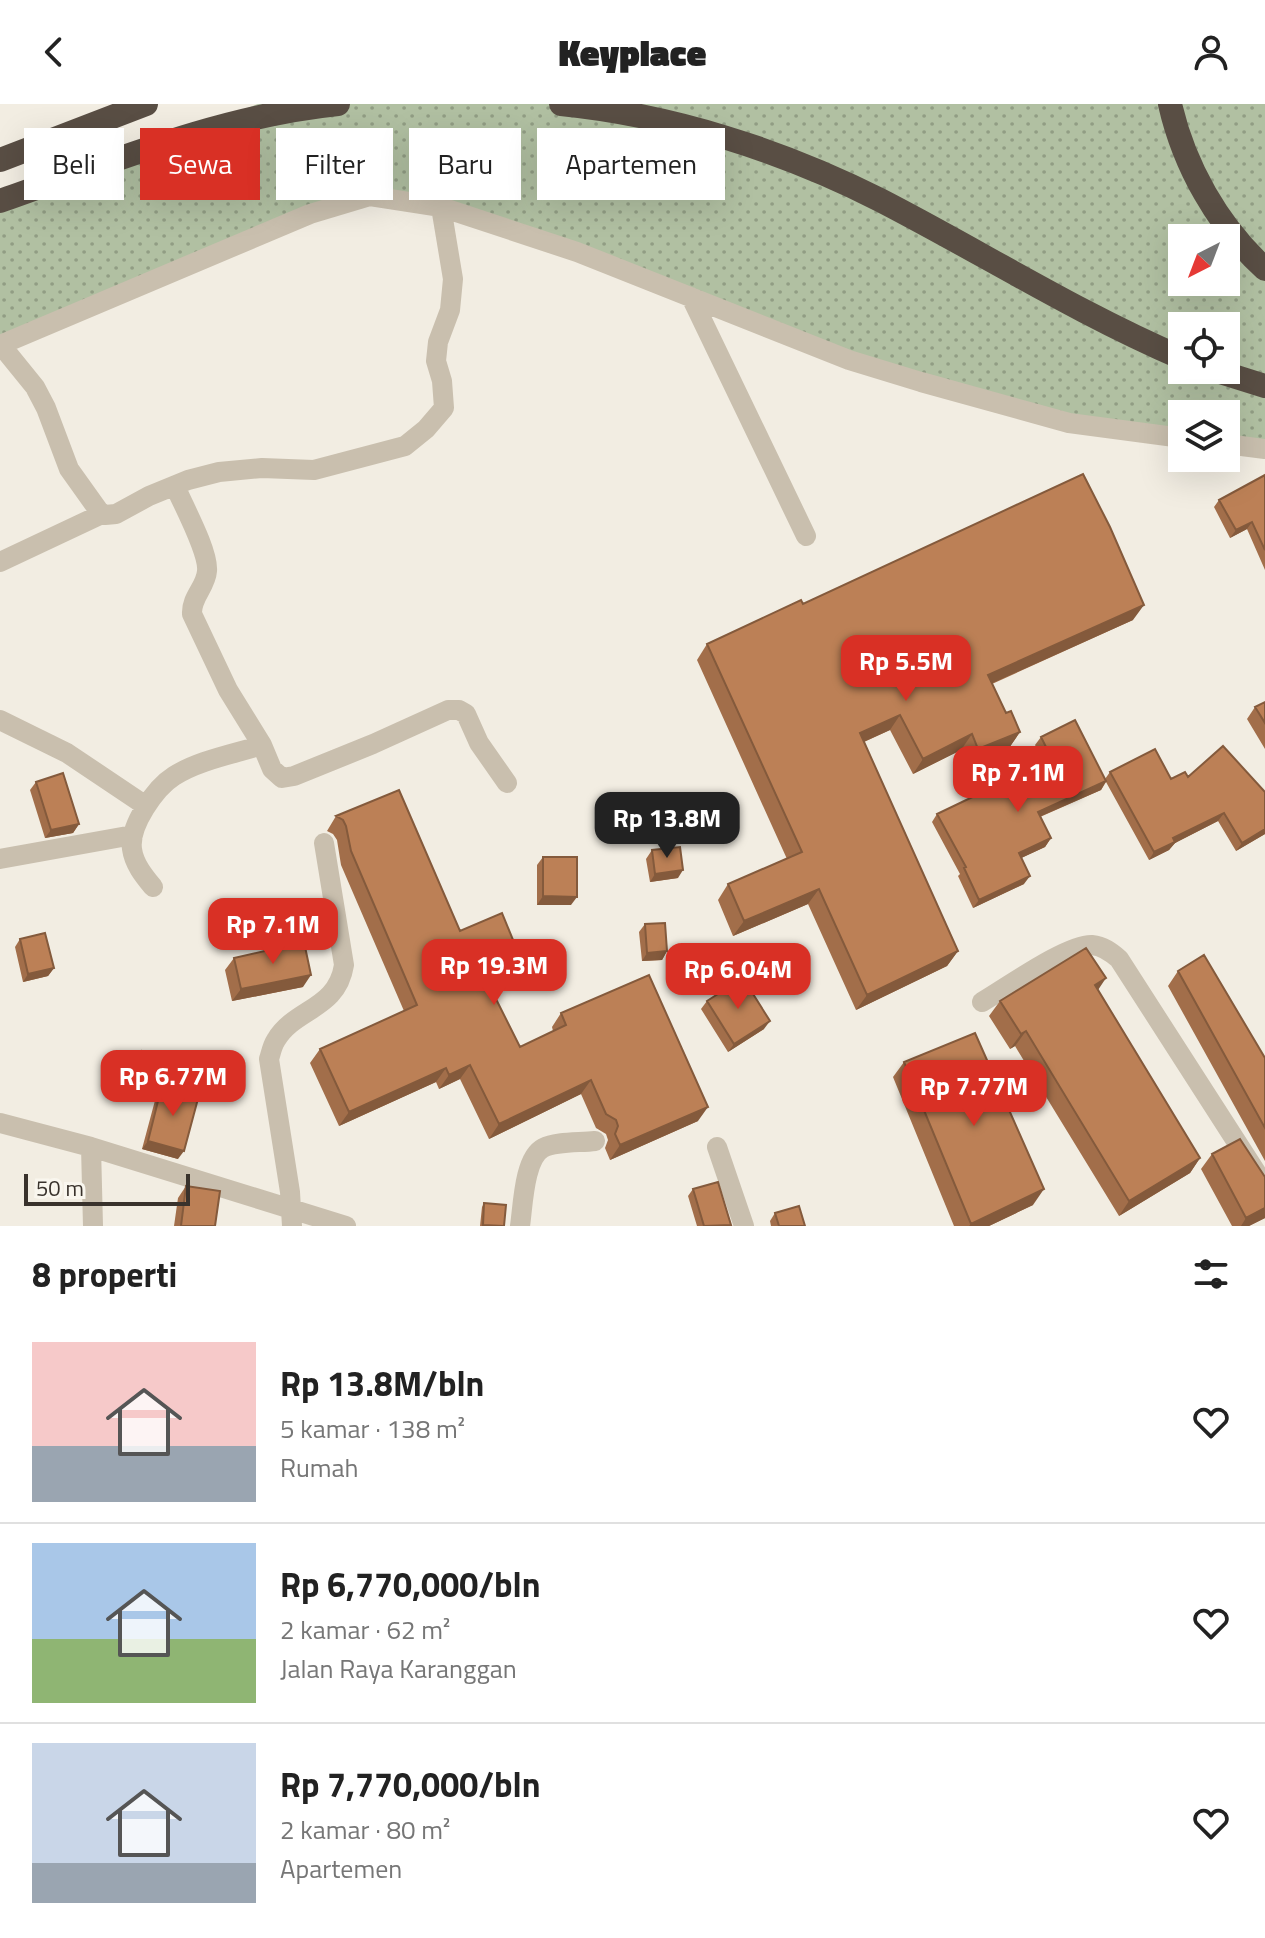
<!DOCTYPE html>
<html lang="id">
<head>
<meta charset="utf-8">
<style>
	body { margin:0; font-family:"Titillium Web",sans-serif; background:#f6f6f6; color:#222; height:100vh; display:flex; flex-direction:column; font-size:30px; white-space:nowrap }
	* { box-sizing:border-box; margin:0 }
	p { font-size:26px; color:#767676 }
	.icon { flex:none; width:44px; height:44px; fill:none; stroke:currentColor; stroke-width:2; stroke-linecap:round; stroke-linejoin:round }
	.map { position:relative; height:1122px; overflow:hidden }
	.sheet { display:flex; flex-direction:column; background:#fff; flex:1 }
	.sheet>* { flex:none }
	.top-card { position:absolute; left:24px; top:24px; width:800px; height:72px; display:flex; gap:16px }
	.needle { width:52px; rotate:222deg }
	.fabs { position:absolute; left:1168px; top:120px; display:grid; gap:16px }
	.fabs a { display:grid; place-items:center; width:72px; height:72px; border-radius:0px; background:#fff; box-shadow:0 8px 32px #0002; font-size:40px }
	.scale { position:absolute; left:24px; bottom:20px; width:166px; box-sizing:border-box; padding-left:8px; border:4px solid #39322c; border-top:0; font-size:22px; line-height:28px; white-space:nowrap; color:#39322c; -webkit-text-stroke:6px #f9f6ee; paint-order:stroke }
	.price { position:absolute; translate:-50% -68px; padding:0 18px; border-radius:16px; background:#d93025; color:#fff; font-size:26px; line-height:52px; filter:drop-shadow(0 2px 4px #0008) }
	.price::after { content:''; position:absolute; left:50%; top:48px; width:24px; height:18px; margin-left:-12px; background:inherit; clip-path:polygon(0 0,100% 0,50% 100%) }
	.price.current { background:#222; color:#fff }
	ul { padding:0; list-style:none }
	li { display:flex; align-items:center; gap:24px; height:200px; padding:0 32px }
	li+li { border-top:2px solid #e0e0e0 }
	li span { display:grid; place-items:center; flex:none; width:224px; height:160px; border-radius:0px; color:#555 }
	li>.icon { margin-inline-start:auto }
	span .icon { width:96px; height:96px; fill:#fffc; stroke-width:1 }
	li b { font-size:34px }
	h2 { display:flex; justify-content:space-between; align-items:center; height:96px; padding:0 32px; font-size:34px }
	.tag { padding:0 28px; border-radius:0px; background:#fff; box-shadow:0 8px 32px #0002; font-size:28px; line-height:72px }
	.tag.current { background:#d93025; color:#fff }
	header { display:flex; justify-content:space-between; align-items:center; height:104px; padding:0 32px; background:#fff; font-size:36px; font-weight:800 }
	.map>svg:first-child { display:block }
	.grass { fill:url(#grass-dots); fill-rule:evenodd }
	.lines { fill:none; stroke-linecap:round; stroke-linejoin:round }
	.minor { stroke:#c9bfae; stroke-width:20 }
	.highway { stroke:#594e44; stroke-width:24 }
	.wall { fill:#a26e4a }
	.shaded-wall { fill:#845a3c }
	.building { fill:#bc8056; stroke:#845a3c; stroke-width:2 }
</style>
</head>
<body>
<header><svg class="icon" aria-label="back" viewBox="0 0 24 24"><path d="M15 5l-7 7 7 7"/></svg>Keyplace<svg class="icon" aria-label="person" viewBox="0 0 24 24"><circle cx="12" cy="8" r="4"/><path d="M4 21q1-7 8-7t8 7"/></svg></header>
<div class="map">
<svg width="1265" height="1122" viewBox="0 0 1265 1122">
	<defs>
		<pattern id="grass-dots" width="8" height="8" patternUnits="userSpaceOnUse" patternTransform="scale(2)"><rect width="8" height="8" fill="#b1c0a2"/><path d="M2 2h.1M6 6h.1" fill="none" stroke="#919d84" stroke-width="1.8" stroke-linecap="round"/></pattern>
	</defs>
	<rect width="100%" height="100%" fill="#f2ede2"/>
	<path class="grass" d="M258,0H1265V346L1226,340V310H1182V335L991,299L441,103L370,92L0,241V97ZM1182,134H1226V178H1182ZM1182,222H1226V266H1182Z"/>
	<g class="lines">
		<path class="minor" d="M691,193L806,432
			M0,241L310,110L370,92L441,103L577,148L849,256L921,278L1069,319L1182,334
			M1,241L35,283L46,304L69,365L99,407L105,411L116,410L149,392L188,376L219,368L262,364L314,366L405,342L426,325L444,304L442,277L436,257L438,238L450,206L453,175L441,103
			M1226,340L1265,345
			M175,382C183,401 209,448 207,467C206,483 191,493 192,510L228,586L262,641L272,665L282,674L294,672L373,640L448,606H459L466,610L479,639L507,679
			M0,458L102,410
			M0,616L67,649L146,702
			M0,755L133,731
			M153,783C144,772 134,760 132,745C129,722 155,684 174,672C199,656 234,650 262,641
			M982,898C1006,884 1067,840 1092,841C1103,842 1111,848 1119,855L1265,1082
			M0,1019L91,1043L346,1122
			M91,1043L93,1122
			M717,1043L744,1122
			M292,1122L290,1088L269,955C271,949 272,942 276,936C295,904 337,906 344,861L324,739
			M520,1122C523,1102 524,1054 543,1044C557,1037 580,1039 595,1037"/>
		<path class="highway" d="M561,0C671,11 781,46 880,96C981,148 1077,209 1182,254
			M1170,0C1184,62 1218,122 1265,165
			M0,56L146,0
			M0,97C111,58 221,12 338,0
			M1214,266L1265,282"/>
	</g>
	<path class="wall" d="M1265,371V466L1247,425L1230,434L1214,403L1219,396Z
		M803,500L1133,516L992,580L1006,609L1020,628L1009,644L967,660L961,646L913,670L890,626L864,638L958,847L947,862L856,906L808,800L733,832L718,796L728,780L787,755L697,556L707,540Z
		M1265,598V645L1247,615L1255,603Z
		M1041,633L1105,675L1110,668L1171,675L1188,673L1265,688V730L1236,747L1218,717L1175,739L1169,746L1149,756L1106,678L1101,686L1040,713L1051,734L1045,743L1021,754L1024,780L973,804L958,772L960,770L932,718L937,710L1025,683L1050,673L1051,672L1035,641Z
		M36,678L79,720L73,729L45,734L30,686Z
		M399,686L460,827L511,867L487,877L520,943L553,927L552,923L561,909L698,1017L610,1056L605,1044L608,1036L606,1030L596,1024L581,990L489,1035L460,975L439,985L436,978L339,1022L310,959L320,945L404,907L341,761L337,736L333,730L327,727L336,712Z
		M652,746L678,774L650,778L646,755Z
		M543,753L571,801H537V761Z
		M645,820L667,847L662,856L642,857L639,828Z
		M20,835L54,864L48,872L23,878L15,843Z
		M234,854L303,883L232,897L225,866Z
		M1178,867L1265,954V1057L1168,882Z
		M1098,886L1200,1054L1190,1069L1119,1112L1015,942L1010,945L989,912L1000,897Z
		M707,897L764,925L728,948L701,905Z
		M142,947L164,976L158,984L131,978L136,955Z
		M904,958L1033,1101L989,1122H954L893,973Z
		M162,981L178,1055L142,1045L157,989Z
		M1212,1050L1265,1073V1114L1249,1122H1232L1201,1065Z
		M186,1082L215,1122H174L178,1094Z
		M693,1085L731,1121L730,1122H697L688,1092Z
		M484,1099L504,1122H480L482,1103Z
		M775,1109L805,1122H771L770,1117Z"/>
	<path class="shaded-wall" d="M1252,418L1247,425L1230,434L1236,426Z
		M1144,501L1133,516L977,586L988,571Z
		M900,611L890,626L850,644L860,629Z
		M1020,628L1009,644L967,660L978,645Z
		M972,630L961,646L913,670L923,655Z
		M1106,677L1101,686L1032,716L1038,708Z
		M1224,709L1218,717L1175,739L1169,746L1149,756L1154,748L1173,734Z
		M79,720L73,729L45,734L51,726Z
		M1265,725V730L1236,747L1242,739Z
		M1051,734L1045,743L1013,758L1019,749Z
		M683,766L678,774L650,778L655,770Z
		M1030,772L1024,780L973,804L979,796Z
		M819,785L808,800L733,832L744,817Z
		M543,792L577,793L571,801H537Z
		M667,847L662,856L642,857L647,849Z
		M958,847L947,862L856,906L867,891Z
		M520,853L511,867L473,883L483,869Z
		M54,864L48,872L23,878L28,870Z
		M311,871L303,883L232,897L241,885Z
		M1106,874L1096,889L1095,881Z
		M770,917L764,925L728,948L734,940Z
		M1026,927L1015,942L1010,945L1021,930Z
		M470,961L460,975L439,985L449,971Z
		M446,964L436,978L339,1022L349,1008Z
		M137,970L164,976L158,984L131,978Z
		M591,976L581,990L489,1035L499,1020Z
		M708,1003L698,1017L610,1056L620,1041Z
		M148,1037L184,1047L178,1055L142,1045Z
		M1200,1054L1190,1069L1119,1112L1129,1097Z
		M1044,1085L1033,1101L989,1122H969L971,1120Z
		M1265,1104V1114L1249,1122H1241L1246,1114Z"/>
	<path class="building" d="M1083,370L1110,423L1144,501L988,571L1006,609L1011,607L1020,628L978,645L972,630L923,655L900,611L860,629L958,847L867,891L819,785L744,817L728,780L802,748L707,540L801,496L803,500Z
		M1265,371V446L1252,418L1236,426L1219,396Z
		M1265,598V619L1255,603Z
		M1075,616L1106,677L1038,708L1051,734L1019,749L1030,772L979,796L964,764L966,763L937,710L985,687L1021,674L1025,683L1057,670L1055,666L1057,665L1041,633Z
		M1223,642L1265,688V725L1242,739L1224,709L1173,734L1175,738L1154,748L1110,668L1155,645L1171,675L1185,668L1188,673Z
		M63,669L79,720L51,726L36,678Z
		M399,686L460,827L502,809L520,853L483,869L520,943L566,921L561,909L649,871L708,1003L620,1041L615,1030L618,1022L616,1016L606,1010L591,976L499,1020L470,961L449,971L446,964L349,1008L320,945L417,901L351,747L346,722L343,716L336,712Z
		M680,743L683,766L655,770L652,746Z
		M543,753H577V793L543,792Z
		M665,819L667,847L647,849L645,820Z
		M45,829L54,864L28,870L20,835Z
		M304,838L311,871L241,885L234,854Z
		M1086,844L1106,874L1095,881L1200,1054L1129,1097L1026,927L1021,930L1000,897Z
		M1204,851L1265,954V1024L1178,867Z
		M743,874L770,917L734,940L707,897Z
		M975,929L1044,1085L971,1120L904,958Z
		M142,947L169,953L164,976L137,970Z
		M162,981L199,991L184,1047L148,1037Z
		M1240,1035L1265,1073V1104L1246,1114L1212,1050Z
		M718,1078L731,1121L704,1122L693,1085Z
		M186,1082L220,1087L215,1122H181Z
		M484,1099L506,1101L504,1122L483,1121Z
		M799,1102L805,1122H779L775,1109Z"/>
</svg>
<div class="fabs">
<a><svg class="needle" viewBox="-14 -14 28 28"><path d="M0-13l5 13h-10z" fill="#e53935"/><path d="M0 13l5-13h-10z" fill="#767676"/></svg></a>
<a><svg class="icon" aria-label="locate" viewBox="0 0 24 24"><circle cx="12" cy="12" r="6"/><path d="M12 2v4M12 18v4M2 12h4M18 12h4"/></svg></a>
<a><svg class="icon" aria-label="layers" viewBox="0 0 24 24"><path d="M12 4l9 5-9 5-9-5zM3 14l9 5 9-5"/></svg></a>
</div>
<div class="scale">50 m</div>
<b class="price" style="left:906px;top:599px">Rp 5.5M</b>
<b class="price" style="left:1018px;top:710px">Rp 7.1M</b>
<b class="price current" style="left:667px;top:756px">Rp 13.8M</b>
<b class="price" style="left:273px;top:862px">Rp 7.1M</b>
<b class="price" style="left:494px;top:903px">Rp 19.3M</b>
<b class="price" style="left:738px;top:907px">Rp 6.04M</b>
<b class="price" style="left:173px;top:1014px">Rp 6.77M</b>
<b class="price" style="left:974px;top:1024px">Rp 7.77M</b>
<div class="top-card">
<a class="tag">Beli</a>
<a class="tag current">Sewa</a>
<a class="tag">Filter</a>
<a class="tag">Baru</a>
<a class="tag">Apartemen</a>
</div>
</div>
<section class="sheet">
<h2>8 properti<svg class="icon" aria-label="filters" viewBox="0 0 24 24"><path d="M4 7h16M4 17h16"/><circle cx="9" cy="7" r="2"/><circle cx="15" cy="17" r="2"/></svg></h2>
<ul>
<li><span style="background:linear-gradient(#f6c9c9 65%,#9aa5b1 0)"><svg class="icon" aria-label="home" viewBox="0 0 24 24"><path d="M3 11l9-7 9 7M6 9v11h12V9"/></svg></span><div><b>Rp 13.8M/bln</b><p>5 kamar · 138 m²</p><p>Rumah</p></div><svg class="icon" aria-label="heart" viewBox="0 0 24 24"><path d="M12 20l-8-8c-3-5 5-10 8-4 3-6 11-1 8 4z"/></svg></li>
<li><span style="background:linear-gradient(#a9c7e8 60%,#8fb573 0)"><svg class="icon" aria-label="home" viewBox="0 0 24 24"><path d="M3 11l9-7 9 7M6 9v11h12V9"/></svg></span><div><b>Rp 6,770,000/bln</b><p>2 kamar · 62 m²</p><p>Jalan Raya Karanggan</p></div><svg class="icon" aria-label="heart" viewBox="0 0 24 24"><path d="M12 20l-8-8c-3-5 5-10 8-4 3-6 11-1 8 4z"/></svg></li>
<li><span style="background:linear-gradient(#c9d6e8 75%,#9aa5b1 0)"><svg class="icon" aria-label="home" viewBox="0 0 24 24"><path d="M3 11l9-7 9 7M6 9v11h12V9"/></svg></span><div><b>Rp 7,770,000/bln</b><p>2 kamar · 80 m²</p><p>Apartemen</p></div><svg class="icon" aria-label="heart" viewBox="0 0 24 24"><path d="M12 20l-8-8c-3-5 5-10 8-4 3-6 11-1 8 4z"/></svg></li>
</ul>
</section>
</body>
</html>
